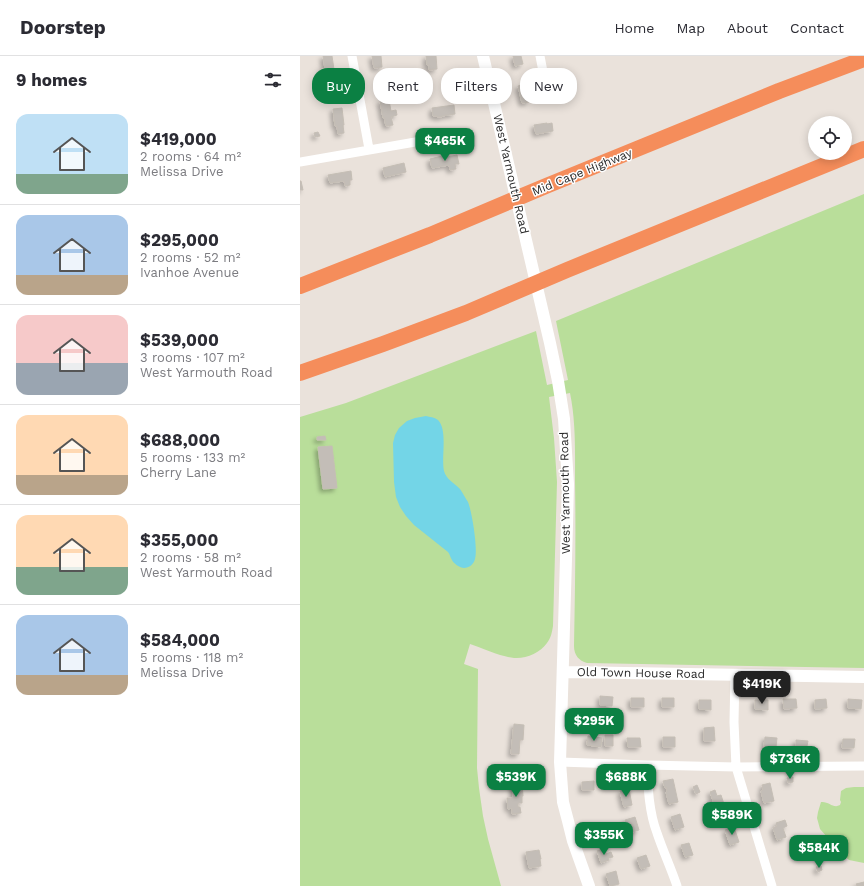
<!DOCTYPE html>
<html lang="en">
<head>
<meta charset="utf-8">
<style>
	body { margin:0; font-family:"Work Sans",sans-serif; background:#f7f7f7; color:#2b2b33; height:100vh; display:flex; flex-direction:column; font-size:15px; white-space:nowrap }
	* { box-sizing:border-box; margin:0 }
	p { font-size:13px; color:#7c7c81 }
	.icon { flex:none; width:22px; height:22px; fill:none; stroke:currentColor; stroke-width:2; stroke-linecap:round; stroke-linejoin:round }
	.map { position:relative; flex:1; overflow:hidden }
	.side { display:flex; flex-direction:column; background:#fff; width:300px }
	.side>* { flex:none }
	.banner { position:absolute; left:12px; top:12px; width:380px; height:36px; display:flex; gap:8px }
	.fabs { position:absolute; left:508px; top:60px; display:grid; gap:8px }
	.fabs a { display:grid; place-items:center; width:44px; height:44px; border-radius:50%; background:#fff; box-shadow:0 2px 10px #0003; font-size:20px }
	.price { position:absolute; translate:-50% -34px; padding:0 9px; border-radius:8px; background:#0b8043; color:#fff; font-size:13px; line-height:26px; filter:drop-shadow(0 1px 2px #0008) }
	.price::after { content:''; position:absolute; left:50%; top:24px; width:12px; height:9px; margin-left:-6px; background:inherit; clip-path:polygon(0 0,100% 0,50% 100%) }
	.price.current { background:#222; color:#fff }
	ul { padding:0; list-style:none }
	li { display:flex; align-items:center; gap:12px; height:100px; padding:0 16px }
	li+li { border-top:1px solid #e1e1e2 }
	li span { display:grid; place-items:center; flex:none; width:112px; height:80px; border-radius:12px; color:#555 }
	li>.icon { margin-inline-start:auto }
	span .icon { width:48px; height:48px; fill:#fffc; stroke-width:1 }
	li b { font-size:17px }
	h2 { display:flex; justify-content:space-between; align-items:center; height:48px; padding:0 16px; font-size:17px }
	.tag { padding:0 14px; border-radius:16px; background:#fff; box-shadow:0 2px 10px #0003; font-size:14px; line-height:36px }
	.tag.current { background:#0b8043; color:#fff }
	header { display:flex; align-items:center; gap:24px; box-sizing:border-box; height:56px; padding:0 20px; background:#fff; border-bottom:1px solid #e1e1e2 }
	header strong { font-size:19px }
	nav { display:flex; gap:22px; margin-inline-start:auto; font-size:14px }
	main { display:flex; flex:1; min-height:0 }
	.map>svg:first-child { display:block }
	.green { fill:#b9de9a }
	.water { fill:#73d5e7 }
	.building { fill:#c3bdb7; stroke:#c5beb5; filter:url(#shadow) }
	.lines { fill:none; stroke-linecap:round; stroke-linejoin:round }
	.street { stroke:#fff; stroke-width:9 }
	.secondary { stroke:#fff; stroke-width:12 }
	.highway { stroke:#f58d5b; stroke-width:16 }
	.labels { text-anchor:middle; stroke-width:3; stroke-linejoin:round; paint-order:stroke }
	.street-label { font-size:12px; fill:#292929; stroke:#fff }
</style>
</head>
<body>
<header>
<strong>Doorstep</strong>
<nav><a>Home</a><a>Map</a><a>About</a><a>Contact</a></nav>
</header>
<main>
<section class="side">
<h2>9 homes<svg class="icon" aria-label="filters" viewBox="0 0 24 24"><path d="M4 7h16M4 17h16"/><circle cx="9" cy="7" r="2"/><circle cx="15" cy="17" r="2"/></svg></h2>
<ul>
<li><span style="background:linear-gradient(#bfe0f5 75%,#7fa58c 0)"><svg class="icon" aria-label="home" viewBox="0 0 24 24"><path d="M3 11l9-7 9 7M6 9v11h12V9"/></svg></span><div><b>$419,000</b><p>2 rooms · 64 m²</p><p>Melissa Drive</p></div></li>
<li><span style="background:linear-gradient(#a9c7e8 75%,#b9a48a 0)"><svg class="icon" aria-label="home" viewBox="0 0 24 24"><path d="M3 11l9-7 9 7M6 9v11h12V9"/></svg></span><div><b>$295,000</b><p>2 rooms · 52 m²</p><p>Ivanhoe Avenue</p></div></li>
<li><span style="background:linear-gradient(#f6c9c9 60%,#9aa5b1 0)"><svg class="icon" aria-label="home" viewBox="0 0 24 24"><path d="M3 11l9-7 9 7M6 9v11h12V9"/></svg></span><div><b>$539,000</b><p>3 rooms · 107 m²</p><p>West Yarmouth Road</p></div></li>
<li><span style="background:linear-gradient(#ffd9b3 75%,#b9a48a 0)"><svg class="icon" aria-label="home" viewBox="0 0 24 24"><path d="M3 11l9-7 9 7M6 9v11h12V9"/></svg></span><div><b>$688,000</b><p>5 rooms · 133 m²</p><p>Cherry Lane</p></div></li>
<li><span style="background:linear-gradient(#ffd9b3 65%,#7fa58c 0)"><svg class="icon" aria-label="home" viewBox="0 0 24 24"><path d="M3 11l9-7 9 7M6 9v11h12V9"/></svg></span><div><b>$355,000</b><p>2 rooms · 58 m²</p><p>West Yarmouth Road</p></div></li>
<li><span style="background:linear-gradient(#a9c7e8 75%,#b9a48a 0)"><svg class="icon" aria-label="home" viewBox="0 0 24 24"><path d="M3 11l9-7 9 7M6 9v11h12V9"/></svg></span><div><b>$584,000</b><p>5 rooms · 118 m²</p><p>Melissa Drive</p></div></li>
</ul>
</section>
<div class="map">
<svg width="564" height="830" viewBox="0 0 564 830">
	<defs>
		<filter id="shadow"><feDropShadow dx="-3" dy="3" stdDeviation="2" flood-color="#0004"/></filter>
	</defs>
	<rect width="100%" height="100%" fill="#eae2db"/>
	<path class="green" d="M564,138V612L287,607C279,605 274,599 274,590C275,535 276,480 275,425C275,396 276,366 270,337L249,341L254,382L257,426L253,570C252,576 251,582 247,587C240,597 226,603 214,602C202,601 182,592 170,588L164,608L178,613L177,712L179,732L183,760L188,783L201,830H0V361L46,347L236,275L247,329L268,324L256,265Z
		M554,731H564V807L549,804L540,796L520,773L517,762L518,756L521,746C529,745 533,753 540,749L541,746L540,744L541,735L546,732Z"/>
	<path class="water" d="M126,360C130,361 134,361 138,364C148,374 141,401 144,415C146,423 154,427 160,433C163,437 165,442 168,446C172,456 178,493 175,503C174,508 169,512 164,512C160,512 153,507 152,504C150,501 150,498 148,496L114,469L106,460L100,451L96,441L94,426L93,387L95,379L99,372L107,365L115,362Z"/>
	<path class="building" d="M23,0H32L35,20L27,21L26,17L22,18L21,13H25Z
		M72,0H81L82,11L74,12Z
		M126,0H136L137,13L129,14V9H127Z
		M213,0H221L223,8L215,10Z
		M226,28L229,41H228L229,46L222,47L218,30Z
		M89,44L91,55L96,54L97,59L91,61L93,69L86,70L84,61L83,62L80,45Z
		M154,49L155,58L142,60V61H137V60H133L132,52Z
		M42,52L44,69H43L44,77L38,78L37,70H35L33,53Z
		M247,67V68L252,67L253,75L236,78L234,69Z
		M18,76L20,80L15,81L14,77Z
		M146,99L147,101L157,99L159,108H155L156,113L150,114L149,109L132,112L130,103Z
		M104,107L106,116L85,121L83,112Z
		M51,115L52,124H50V129L45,130L44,125L30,127L28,119Z
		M0,125H1L3,134H0Z
		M25,380L26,384H17V381Z
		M32,390L37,432L23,433L18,391Z
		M300,640L313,641L312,650L300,649Z
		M331,642H344V651H331Z
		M362,642H374V651H362Z
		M483,643H496L497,652L484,653Z
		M526,643L527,652L515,653V644Z
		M548,643L562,644L561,653L548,652Z
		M399,644H411V654L399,653Z
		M455,644H468V654L455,653Z
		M214,668L224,669L223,684H220L219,698H211Z
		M414,671L415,685H404V672Z
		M305,679H313V690H305Z
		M288,680L302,682L301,691L287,689Z
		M363,681H375V691H363Z
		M465,681L477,682L476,691H464Z
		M327,682H340L341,691H328Z
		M543,683H555L554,692H542Z
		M496,684L508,685L507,690H496Z
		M493,721V726L488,727L487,722Z
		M373,723L378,746L369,748L366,736H367L366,731L365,732L363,725Z
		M294,725V734H282V726Z
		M222,726L223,740H222V747H218V751H220L221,757L212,758V752L208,753L207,742H213L212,727Z
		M470,727L474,745L464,747L461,735L463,734L462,729Z
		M397,729L400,736L396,738L393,731Z
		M329,733L332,749L324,751L320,735Z
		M415,734L417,740L421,739L425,751L416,754L410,736Z
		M380,758L384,771L375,774L371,761Z
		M335,761L339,774L329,777L325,764Z
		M485,764L487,770L483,772L486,781L477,784L473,772L477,770L476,767Z
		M294,767L297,777L289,780L286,769Z
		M434,771L439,786L430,789L425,774Z
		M389,787L393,799L385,801L381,789Z
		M305,792L306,798L311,796L313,801L308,802L309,804L301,807L297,795Z
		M239,794L241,803H240L241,810L229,812L226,796Z
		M346,799L350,810L341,813L337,802Z
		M521,810L522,814L518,816L516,811Z
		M316,815L319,828L310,830L306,818Z
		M564,826V830H557L556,828Z"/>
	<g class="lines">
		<path class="street" d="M52,0L69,93
			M240,0L248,42
			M0,106L167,77
			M435,618L434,666L436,711L472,830
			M260,706L347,709L436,711L564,710
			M347,709C348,732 349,756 357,777C363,795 371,812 377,830"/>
		<path class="secondary" d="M183,0L250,287L258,325L264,363L268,428L267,469L260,706L263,746L268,765L273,785L289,830
			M263,616L564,621"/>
		<path class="highway" d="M0,230L130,179L246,130L479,35L564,3
			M0,317L83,288L166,257L267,214L564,93"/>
	</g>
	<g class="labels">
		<g class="street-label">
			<text transform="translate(282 116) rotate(-22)" y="4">Mid Cape Highway</text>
			<text transform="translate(211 118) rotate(77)" y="4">West Yarmouth Road</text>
			<text transform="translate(265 437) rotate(-91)" y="4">West Yarmouth Road</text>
			<text transform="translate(341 617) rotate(1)" y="4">Old Town House Road</text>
		</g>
	</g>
</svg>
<div class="fabs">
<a><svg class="icon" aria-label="locate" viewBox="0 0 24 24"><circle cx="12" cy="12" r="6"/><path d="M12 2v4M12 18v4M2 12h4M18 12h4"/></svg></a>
</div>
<b class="price" style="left:145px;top:106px">$465K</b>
<b class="price current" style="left:462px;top:649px">$419K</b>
<b class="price" style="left:294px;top:686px">$295K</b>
<b class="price" style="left:490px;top:724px">$736K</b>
<b class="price" style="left:216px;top:742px">$539K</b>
<b class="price" style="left:326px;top:742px">$688K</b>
<b class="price" style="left:432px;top:780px">$589K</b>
<b class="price" style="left:304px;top:800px">$355K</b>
<b class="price" style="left:519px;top:813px">$584K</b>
<div class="banner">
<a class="tag current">Buy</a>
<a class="tag">Rent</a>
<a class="tag">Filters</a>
<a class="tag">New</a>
</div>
</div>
</main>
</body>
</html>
